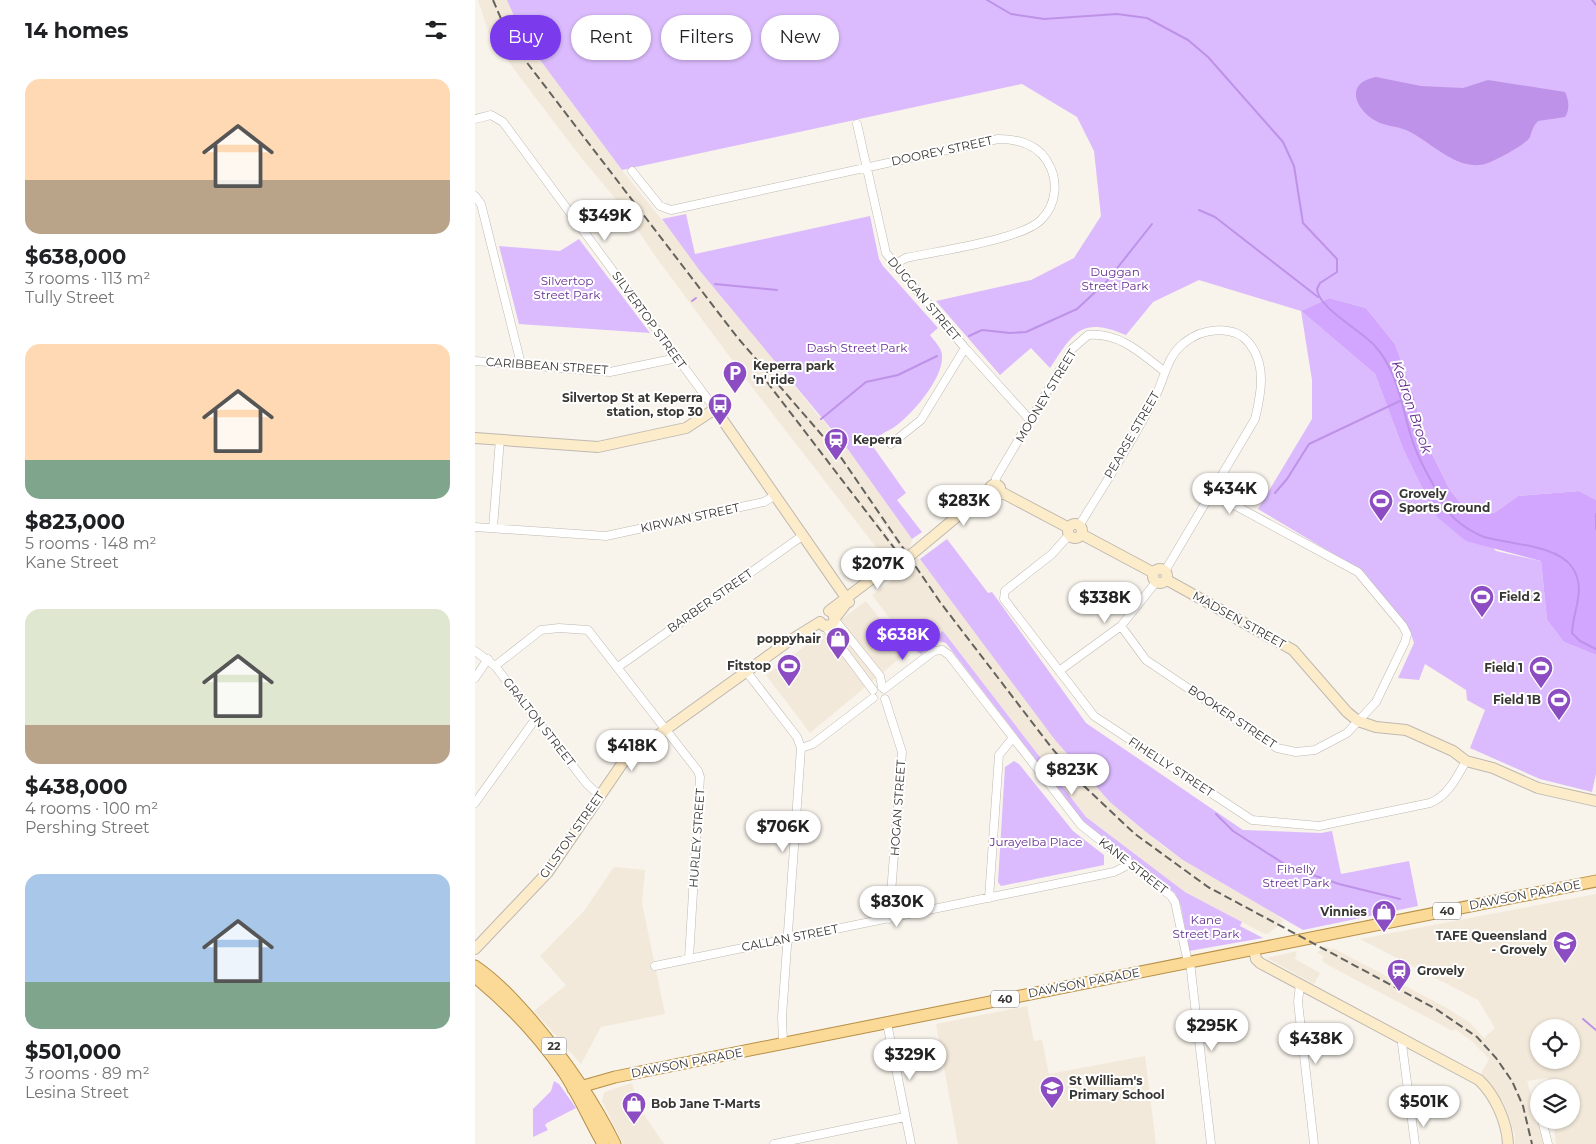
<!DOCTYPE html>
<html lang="en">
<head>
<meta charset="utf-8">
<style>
	body { margin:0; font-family:Montserrat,sans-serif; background:#f6f6f6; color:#202124; height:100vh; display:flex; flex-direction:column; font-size:19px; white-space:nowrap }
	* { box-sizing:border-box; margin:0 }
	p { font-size:16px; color:#757577 }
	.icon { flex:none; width:28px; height:28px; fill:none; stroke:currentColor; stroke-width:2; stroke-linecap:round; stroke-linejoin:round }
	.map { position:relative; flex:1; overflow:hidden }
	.sheet { display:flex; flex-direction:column; background:#fff; width:475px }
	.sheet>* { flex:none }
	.hud { position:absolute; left:15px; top:15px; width:475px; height:45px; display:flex; gap:10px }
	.tools { position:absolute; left:1055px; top:1019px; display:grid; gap:10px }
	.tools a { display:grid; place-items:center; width:50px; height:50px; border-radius:50%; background:#fff; box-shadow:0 1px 4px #0004; font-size:25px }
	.price { position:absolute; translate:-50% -42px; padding:0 11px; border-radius:18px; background:#fff; color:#222; font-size:16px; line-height:32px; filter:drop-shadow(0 1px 2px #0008) }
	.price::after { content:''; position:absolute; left:50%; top:30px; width:15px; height:11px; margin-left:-8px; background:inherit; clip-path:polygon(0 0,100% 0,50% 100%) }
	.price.on { background:#7c3aed; color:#fff }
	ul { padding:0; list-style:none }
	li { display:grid; align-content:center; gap:10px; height:265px; padding:0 25px }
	li span { display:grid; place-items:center; height:155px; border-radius:15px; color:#555 }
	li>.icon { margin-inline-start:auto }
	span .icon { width:90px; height:90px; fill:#fffc; stroke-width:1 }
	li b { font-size:21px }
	h2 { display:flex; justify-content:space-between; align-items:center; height:60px; padding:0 25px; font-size:21px }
	.chip { padding:0 18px; border-radius:22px; background:#fff; box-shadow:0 1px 4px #0004; font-size:18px; line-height:45px }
	.chip.on { background:#7c3aed; color:#fff }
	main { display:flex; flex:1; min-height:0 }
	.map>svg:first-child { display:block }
	.built { fill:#f2e9da; fill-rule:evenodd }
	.green { fill:#dbbbfd }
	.forest { fill:#d2a6fe }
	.water { fill:#be92e8 }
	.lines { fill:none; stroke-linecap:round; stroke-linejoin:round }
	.stream { stroke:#be92e8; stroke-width:2 }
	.street-casing { stroke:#beb9b1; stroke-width:9 }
	.secondary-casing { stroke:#beb9b1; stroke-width:12 }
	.primary-casing { stroke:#b58f46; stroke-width:13 }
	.street { stroke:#fff; stroke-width:8 }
	.secondary { stroke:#fdecca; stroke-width:10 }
	.primary { stroke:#fbd996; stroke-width:11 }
	.rail { stroke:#64625d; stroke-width:2; stroke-dasharray:8 4; stroke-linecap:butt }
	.secondary-bridge-casing { stroke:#beb9b1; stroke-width:12; stroke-linecap:butt }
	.secondary-bridge { stroke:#fdecca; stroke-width:10 }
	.labels { text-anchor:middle; stroke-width:4; stroke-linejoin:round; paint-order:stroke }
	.shield { fill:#fff; stroke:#747371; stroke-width:1 }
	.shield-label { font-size:11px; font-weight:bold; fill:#393734 }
	.street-label { font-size:12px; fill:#393734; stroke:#fff }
	.park-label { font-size:12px; fill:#652d91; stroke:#fff }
	.poi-label { font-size:12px; font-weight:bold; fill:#393734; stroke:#fff; text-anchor:start }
	.water-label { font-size:14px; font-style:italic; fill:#662d91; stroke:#fff }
</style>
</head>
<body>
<main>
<section class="sheet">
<h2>14 homes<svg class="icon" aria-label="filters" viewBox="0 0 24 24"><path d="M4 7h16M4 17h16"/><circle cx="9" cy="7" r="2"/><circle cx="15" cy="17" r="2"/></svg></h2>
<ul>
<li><span style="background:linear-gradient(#ffd9b3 65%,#b9a48a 0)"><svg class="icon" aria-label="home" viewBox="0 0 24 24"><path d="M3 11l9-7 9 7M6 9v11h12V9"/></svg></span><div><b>$638,000</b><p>3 rooms · 113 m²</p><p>Tully Street</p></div></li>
<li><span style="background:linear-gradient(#ffd9b3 75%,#7fa58c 0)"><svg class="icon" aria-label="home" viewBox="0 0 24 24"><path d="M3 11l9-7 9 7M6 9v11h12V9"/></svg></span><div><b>$823,000</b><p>5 rooms · 148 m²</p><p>Kane Street</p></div></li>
<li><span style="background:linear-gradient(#dfe7d0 75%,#b9a48a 0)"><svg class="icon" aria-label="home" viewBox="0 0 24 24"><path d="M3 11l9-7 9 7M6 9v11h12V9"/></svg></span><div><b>$438,000</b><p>4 rooms · 100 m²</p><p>Pershing Street</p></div></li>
<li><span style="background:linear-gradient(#a9c7e8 70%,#7fa58c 0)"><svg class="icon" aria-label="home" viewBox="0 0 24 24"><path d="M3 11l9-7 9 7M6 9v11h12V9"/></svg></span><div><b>$501,000</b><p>3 rooms · 89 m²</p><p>Lesina Street</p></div></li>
</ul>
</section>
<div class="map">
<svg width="1121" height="1144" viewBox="0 0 1121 1144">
	<rect width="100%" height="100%" fill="#f8f3eb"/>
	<path class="built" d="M3,0H32L48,37L147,170L342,414L372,448L437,539L434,551L429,554L403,517L401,519L427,555L422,559L415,558L411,560L280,391L178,253L149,209L108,160L47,80L14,34Z
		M442,558L446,559L580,740L619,785L653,817L689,847L802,915L808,920L805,924L793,934L788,933L710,892L611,817L468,631L444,649H438L397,595L425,575L427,568Z
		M391,601L431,653L335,733L291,675Z
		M139,867L170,870L167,903L190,1014L126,1027L106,1064L59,1011L91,985L65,956L109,911Z
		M1121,894V1144H1081L1078,1120H1096V1088L1074,1087L1073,1078L1052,1081L1071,1144H1040V1135L1028,1102L1006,1074L1014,1059L998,1042L980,1029L978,1031L851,964L847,960L849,956L842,953L850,946L857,950L858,948L970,1007L994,1022L1009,1038L1020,1028L1003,1000L885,939ZM1064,1028H1096V1060H1064Z
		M822,951L820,959L845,973L839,984L792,958Z
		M552,1006L559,1041L567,1040L574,1074L670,1056L681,1144H483L461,1024Z
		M157,1083L163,1106L189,1144H148L127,1101L129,1093L132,1091Z"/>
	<path class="green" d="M32,0H1121V500L1104,491L1043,496L1019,513L987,505L975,490L949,438L939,396L920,344L891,308L854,298L826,311L900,374L927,446L1021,551L1066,561L1072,620L1089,642L1121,655V774L1117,792L1065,779L995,748L1010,710L992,700L991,690L950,664L944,680L923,678L939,643L935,631L889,572L783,509L837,419V380L826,311L724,280L678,302L651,335C606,316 599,332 575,368L556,348L525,375L461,301L556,280L599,258L626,216L619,151L602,117L547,84L147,170L48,37Z
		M211,214L220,254L395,216L404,259L408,266L463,328L455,335C459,341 467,348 467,355C469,377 439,412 422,425C411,434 401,432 399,448L431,493L422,500L447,532L437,539L372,448L225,271L187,219Z
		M104,239L175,333L44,324L24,246L85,251Z
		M472,539L513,593L517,592L611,723L768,830L846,833L857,831L866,874L934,861L943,906L828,930L708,860L671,832L635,802L580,740L445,559Z
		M468,631L611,817L710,892L767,922L765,926L788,938L714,951L706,906L700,893L611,825L471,643L463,641L446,654L438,649H444Z
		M539,761L544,764L598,831L629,855V865L526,886L523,882L530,767Z
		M79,1081L84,1084L101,1108L72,1123L70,1125L73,1130L58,1137V1109L76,1091Z"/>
	<path class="forest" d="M854,298L891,308L920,344L939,396L949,438L975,490L987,505L1019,513L1043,496L1104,491L1121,500V655L1089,642L1072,620L1066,561L991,541L962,517L927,446L900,374L826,311Z"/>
	<path class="water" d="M901,77L946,86L988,88L1013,80L1090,92C1094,100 1095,110 1090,117L1063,121C1058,126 1057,131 1055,137C1052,144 1021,160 1013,163C983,174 955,140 931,130C921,126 910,126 901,121C880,109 869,83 901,77Z"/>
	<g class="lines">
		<path class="stream" d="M512,0L536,14L569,19L642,14L672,18L713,40L733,57L808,142L819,166L828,223L862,259V272L845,283L842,289C843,308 887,331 900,346C923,372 926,404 936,436C941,455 951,471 960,488C966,499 970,510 980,519C988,526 999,533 1009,537C1034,544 1082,545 1097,567C1112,589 1098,609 1097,633L1105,641L1121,649
			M1117,0L1121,5
			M724,210L740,217L843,297
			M240,284L302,290
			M217,301L221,298
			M494,336L507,330L535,333L551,332L602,309L632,281L677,224
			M346,419L391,382L423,375L462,356
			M800,493L812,479L834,444L927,400
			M1121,514V529
			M741,814L758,831L814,867
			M820,869L864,884L925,899
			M1108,1019L1121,1030"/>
		<defs>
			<path id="street" d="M0,119L16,115L28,122L240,409
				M382,124L411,253L490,348L555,420
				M157,171L185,206L196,210L523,139C542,139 561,143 572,161C584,180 582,204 566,220C546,240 462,251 431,258L418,265
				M0,196L6,204L46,364
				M0,361L135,372L202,358
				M416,444L446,420L490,348
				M520,485L521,478L597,349L613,335C645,332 667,354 690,372
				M604,526C630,483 659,440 681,395C690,377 692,356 709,343C727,328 759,324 774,343C792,365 786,394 780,419L690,571
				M0,527L131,536L289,502L299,496
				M18,528L25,439
				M594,535L577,554L530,591L529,599L619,716L777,820L844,826L955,803C973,796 982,777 991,761
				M360,620L405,676L407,687
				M646,626L671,660L802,748L821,752L840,750L872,733L901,702L930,642L932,634L928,626L883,572L737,493
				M351,627L398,690
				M0,651L20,666L112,784L125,796
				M20,666L66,630L84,628L113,630L223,771L225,777L214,958
				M143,667L327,536
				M271,671L322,737L326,748L307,1017L308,1043
				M584,671L646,626L681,582
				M0,678L13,659
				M409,689L459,651L467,650L474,655L606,825L696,896L700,902L713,963
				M410,699L427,752L414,919
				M326,748L338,744L398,698
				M0,803L61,718
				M514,898L524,755L537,739
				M715,962L736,1144
				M180,966L639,872L655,864
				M825,984L823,1002L839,1144
				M412,1023L436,1144
				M929,1039L927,1044L940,1144
				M1064,1102H1062L1064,1110
				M1067,1120L1073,1144
				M299,1144L430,1117"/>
			<path id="secondary" d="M0,438L123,447L211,428L240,409L374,602
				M514.5 490a5.5 5.5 0 1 1 11 0a5.5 5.5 0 1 1-11 0Z
				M526,492L594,528
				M593 531a7 7 0 1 1 14 0a7 7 0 1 1-14 0Z
				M606,534L679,573
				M437,554L496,505L515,493
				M678 576a7 7 0 1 1 14 0a7 7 0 1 1-14 0Z
				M692,580L818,650L872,712L883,721L901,727L931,730L978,751L991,761L1018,768L1063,788L1121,801
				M354,611L403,574L425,564
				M360,618L370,605
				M345,622L349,626L356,625L360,620L358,614
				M0,949L73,872L151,758L311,643L345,622
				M779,949L781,959L785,963L1004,1080C1020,1095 1032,1122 1033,1144"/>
			<path id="primary" d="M0,966C22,981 38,999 55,1018C89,1058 117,1097 140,1144
				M0,977C33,1004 65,1038 89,1073C104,1096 115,1121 128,1144
				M98,1089L140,1077L1121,881"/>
		</defs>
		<use href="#street" class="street-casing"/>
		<use href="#secondary" class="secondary-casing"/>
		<use href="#primary" class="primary-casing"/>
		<use href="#street" class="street"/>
		<use href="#secondary" class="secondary"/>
		<use href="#primary" class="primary"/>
		<path class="rail" d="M18,0L30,28L53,64L262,337L365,456L465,602L576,747L608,785L660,834L733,887L961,1009L1002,1037L1021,1058L1037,1081L1048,1106L1057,1144
			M292,382L426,557"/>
		<defs>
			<path id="secondary-bridge" d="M425,564L437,554"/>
		</defs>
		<use href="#secondary-bridge" class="secondary-bridge-casing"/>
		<use href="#secondary-bridge" class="secondary-bridge"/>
	</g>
	<defs>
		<symbol id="parking-pin" viewBox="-11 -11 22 30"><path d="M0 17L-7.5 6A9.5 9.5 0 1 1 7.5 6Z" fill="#8d4dc2" stroke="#fff"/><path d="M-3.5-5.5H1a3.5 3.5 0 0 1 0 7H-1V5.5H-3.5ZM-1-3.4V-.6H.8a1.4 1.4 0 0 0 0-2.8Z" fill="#fff"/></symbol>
		<symbol id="bus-pin" viewBox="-11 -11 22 30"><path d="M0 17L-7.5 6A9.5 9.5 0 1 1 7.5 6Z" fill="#8d4dc2" stroke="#fff"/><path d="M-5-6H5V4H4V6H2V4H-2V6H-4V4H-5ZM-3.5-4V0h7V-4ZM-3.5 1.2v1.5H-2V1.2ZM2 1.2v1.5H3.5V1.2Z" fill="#fff"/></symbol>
		<symbol id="station-pin" viewBox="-11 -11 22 30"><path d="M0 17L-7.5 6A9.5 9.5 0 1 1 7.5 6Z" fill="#8d4dc2" stroke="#fff"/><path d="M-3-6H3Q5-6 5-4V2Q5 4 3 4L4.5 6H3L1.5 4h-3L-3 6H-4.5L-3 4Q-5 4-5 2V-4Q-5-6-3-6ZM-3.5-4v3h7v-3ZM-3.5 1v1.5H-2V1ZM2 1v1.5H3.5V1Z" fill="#fff"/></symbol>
		<symbol id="stadium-pin" viewBox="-11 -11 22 30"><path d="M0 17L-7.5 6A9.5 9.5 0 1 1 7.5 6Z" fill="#8d4dc2" stroke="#fff"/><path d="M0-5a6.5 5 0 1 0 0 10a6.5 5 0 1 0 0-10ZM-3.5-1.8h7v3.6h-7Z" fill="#fff"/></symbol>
		<symbol id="shop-pin" viewBox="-11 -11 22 30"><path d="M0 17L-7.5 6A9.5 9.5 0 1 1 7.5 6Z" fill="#8d4dc2" stroke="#fff"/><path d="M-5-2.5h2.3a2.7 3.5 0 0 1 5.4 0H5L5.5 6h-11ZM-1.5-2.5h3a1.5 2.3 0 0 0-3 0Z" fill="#fff"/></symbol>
		<symbol id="university-pin" viewBox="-11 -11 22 30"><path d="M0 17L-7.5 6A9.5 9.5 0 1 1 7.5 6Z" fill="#8d4dc2" stroke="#fff"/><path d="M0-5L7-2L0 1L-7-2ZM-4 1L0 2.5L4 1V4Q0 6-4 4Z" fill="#fff"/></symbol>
		<symbol id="school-pin" viewBox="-11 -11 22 30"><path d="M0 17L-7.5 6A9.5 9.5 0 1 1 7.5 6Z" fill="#8d4dc2" stroke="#fff"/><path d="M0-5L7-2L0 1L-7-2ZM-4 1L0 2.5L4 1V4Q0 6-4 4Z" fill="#fff"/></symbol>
	</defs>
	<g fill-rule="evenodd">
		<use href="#parking-pin" x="246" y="359" width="28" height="38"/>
		<use href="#bus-pin" x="231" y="391" width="28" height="38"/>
		<use href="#station-pin" x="347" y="426" width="28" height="38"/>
		<use href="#stadium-pin" x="892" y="487" width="28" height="38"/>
		<use href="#stadium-pin" x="993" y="583" width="28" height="38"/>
		<use href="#shop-pin" x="349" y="625" width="28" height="38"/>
		<use href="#stadium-pin" x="300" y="652" width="28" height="38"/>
		<use href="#stadium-pin" x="1052" y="654" width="28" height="38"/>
		<use href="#stadium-pin" x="1070" y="686" width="28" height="38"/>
		<use href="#shop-pin" x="895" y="898" width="28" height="38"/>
		<use href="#university-pin" x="1076" y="929" width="28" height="38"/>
		<use href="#station-pin" x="910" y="957" width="28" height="38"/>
		<use href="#school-pin" x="563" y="1074" width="28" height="38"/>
		<use href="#shop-pin" x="145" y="1090" width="28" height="38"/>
	</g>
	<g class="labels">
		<g class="shield">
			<rect x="958" y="902.5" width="28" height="17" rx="4"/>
			<rect x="516" y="990.5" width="28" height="17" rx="4"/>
			<rect x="66.5" y="1037.5" width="25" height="17" rx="4"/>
		</g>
		<g class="shield-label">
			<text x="972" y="915">40</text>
			<text x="530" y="1003">40</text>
			<text x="79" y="1050">22</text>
		</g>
		<g class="street-label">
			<text transform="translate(467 151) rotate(-12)" y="4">DOOREY STREET</text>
			<text transform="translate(449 299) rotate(50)" y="4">DUGGAN STREET</text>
			<text transform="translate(174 320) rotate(54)" y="4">SILVERTOP STREET</text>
			<text transform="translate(72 366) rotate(4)" y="4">CARIBBEAN STREET</text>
			<text transform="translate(571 396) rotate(-59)" y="4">MOONEY STREET</text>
			<text transform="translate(657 435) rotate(-60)" y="4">PEARSE STREET</text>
			<text transform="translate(215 518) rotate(-12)" y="4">KIRWAN STREET</text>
			<text transform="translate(235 601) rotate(-35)" y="4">BARBER STREET</text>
			<text transform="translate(764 620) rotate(29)" y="4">MADSEN STREET</text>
			<text transform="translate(757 717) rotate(34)" y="4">BOOKER STREET</text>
			<text transform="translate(64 722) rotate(52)" y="4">GRALTON STREET</text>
			<text transform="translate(696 767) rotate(33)" y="4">FIHELLY STREET</text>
			<text transform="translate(423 808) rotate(-86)" y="4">HOGAN STREET</text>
			<text transform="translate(97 835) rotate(-55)" y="4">GILSTON STREET</text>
			<text transform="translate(222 838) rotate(-86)" y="4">HURLEY STREET</text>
			<text transform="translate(658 866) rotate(38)" y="4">KANE STREET</text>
			<text transform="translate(1050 895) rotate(-11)" y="4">DAWSON PARADE</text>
			<text transform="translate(315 938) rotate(-11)" y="4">CALLAN STREET</text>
			<text transform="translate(609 983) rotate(-11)" y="4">DAWSON PARADE</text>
			<text transform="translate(212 1063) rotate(-11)" y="4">DAWSON PARADE</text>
		</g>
		<g class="park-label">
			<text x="640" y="276">Duggan<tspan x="640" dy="14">Street Park</tspan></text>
			<text x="92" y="285">Silvertop<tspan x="92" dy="14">Street Park</tspan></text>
			<text x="382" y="352">Dash Street Park</text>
			<text x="561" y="846">Jurayelba Place</text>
			<text x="821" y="873">Fihelly<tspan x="821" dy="14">Street Park</tspan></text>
			<text x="731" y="924">Kane<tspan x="731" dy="14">Street Park</tspan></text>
		</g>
		<g class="poi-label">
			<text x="278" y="370">Keperra park<tspan x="278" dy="14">'n' ride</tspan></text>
			<text x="228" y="402" text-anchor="end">Silvertop St at Keperra<tspan x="228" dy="14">station, stop 30</tspan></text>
			<text x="378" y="444">Keperra</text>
			<text x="924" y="498">Grovely<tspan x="924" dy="14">Sports Ground</tspan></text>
			<text x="1024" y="601">Field 2</text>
			<text x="346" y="643" text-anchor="end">poppyhair</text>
			<text x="296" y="670" text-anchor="end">Fitstop</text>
			<text x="1048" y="672" text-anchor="end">Field 1</text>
			<text x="1066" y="704" text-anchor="end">Field 1B</text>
			<text x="892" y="916" text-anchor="end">Vinnies</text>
			<text x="1072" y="940" text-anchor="end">TAFE Queensland<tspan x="1072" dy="14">- Grovely</tspan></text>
			<text x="942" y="975">Grovely</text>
			<text x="594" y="1085">St William's<tspan x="594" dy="14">Primary School</tspan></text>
			<text x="176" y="1108">Bob Jane T-Marts</text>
		</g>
		<g class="water-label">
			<text transform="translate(937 407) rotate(71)" y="5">Kedron Brook</text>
		</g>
	</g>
</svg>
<div class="tools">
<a><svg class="icon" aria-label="locate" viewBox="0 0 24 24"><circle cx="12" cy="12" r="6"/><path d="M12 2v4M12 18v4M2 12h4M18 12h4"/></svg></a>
<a><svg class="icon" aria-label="layers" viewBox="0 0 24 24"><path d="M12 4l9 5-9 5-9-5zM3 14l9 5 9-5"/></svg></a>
</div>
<b class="price" style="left:130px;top:242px">$349K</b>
<b class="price" style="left:755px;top:515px">$434K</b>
<b class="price" style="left:489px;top:527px">$283K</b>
<b class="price" style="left:403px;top:590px">$207K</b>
<b class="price" style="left:630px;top:624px">$338K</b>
<b class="price on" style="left:428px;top:661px">$638K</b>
<b class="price" style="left:157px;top:772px">$418K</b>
<b class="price" style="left:597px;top:796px">$823K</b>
<b class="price" style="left:308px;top:853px">$706K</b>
<b class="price" style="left:422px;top:928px">$830K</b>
<b class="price" style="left:737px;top:1052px">$295K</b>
<b class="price" style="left:841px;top:1065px">$438K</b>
<b class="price" style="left:435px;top:1081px">$329K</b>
<b class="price" style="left:949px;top:1128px">$501K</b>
<div class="hud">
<a class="chip on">Buy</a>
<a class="chip">Rent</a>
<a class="chip">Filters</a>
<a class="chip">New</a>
</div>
</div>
</main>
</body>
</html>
